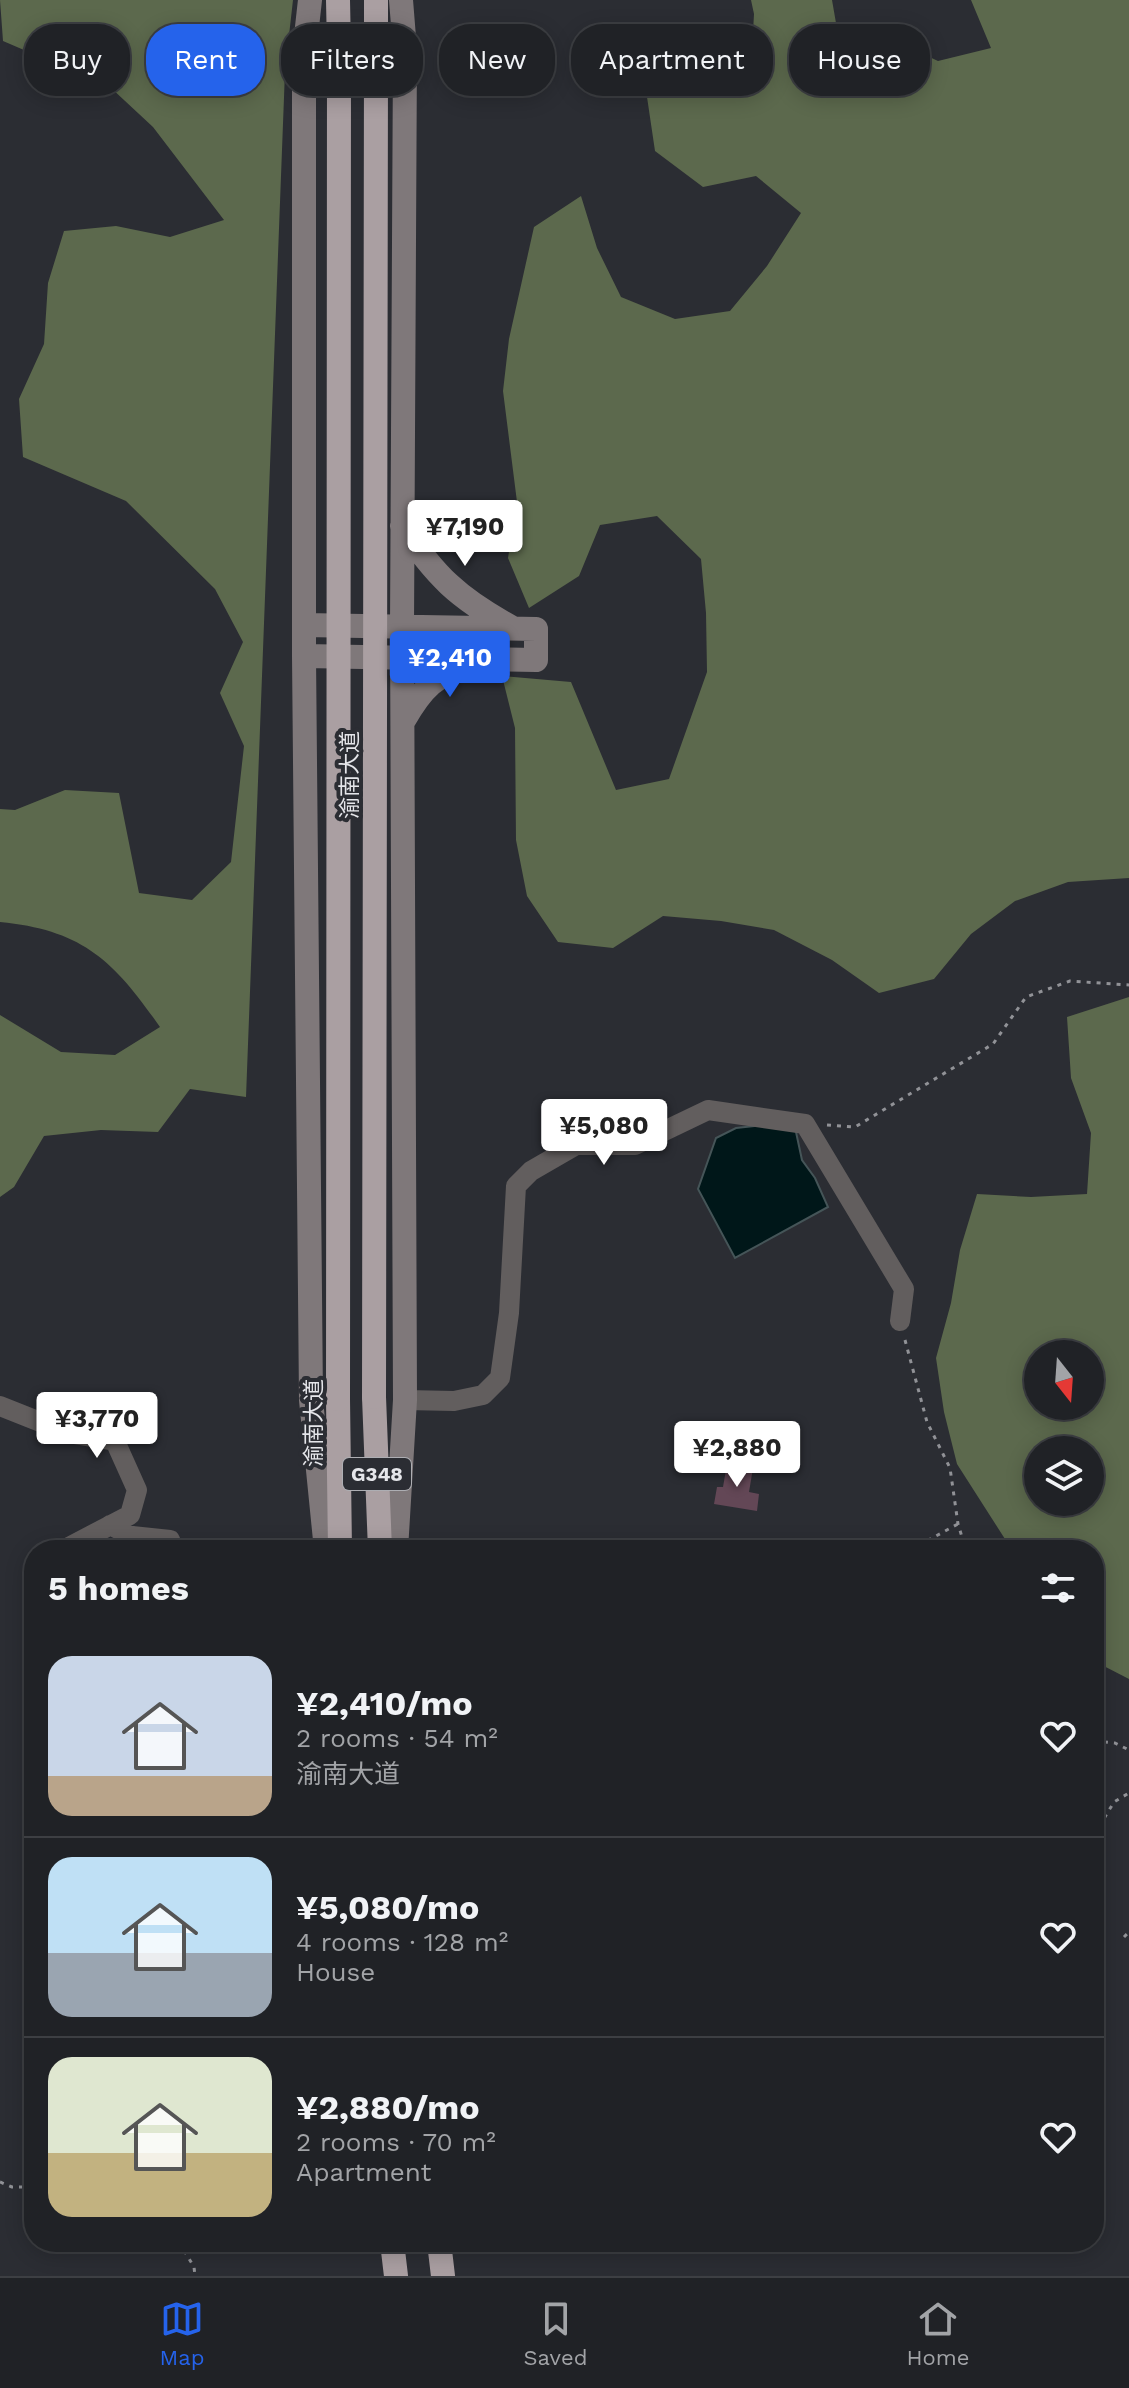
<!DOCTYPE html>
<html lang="en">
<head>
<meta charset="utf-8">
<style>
	body { margin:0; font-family:"Work Sans","Noto Sans SC",sans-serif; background:#2d2f32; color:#f1f3f6; height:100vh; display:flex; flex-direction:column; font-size:30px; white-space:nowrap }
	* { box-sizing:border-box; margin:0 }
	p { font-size:26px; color:#a2a4a7 }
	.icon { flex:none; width:44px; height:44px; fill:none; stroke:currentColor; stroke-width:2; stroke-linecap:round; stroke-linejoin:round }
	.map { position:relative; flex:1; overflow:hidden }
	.side { position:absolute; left:24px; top:1540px; width:1080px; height:712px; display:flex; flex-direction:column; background:#202226; border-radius:32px; box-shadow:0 4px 20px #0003,0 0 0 2px #3d3f43 }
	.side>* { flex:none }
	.banner { position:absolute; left:24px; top:24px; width:1082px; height:72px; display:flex; gap:16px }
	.needle { width:52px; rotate:163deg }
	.fabs { position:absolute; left:1024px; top:1340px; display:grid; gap:16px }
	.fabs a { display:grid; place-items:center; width:80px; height:80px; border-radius:50%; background:#202226; box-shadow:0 4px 20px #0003,0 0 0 2px #3d3f43; font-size:40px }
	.price { position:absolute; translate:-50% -68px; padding:0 18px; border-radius:8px; background:#fff; color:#222; font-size:26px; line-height:52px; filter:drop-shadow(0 2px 4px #0008) }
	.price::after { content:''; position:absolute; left:50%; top:48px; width:24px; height:18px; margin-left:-12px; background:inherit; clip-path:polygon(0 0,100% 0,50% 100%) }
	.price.current { background:#2563eb; color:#fff }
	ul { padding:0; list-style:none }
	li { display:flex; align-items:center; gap:24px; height:200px; padding:0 24px }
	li+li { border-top:2px solid #3d3f43 }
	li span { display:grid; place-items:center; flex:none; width:224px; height:160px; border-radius:24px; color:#555 }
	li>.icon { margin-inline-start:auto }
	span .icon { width:96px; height:96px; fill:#fffc; stroke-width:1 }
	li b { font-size:34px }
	h2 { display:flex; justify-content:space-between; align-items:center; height:96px; padding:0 24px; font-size:34px }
	.tag { padding:0 28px; border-radius:32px; background:#202226; box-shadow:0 4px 20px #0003,0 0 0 2px #3d3f43; font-size:28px; line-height:72px }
	.tag.current { background:#2563eb; color:#fff }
	.menu { display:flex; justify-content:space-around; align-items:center; height:112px; border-top:2px solid #3d3f43; background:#202226; font-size:22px; color:#a2a4a7 }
	.menu a { display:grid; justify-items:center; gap:4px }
	.menu .current { color:#2563eb }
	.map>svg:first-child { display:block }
	.forest { fill:#5c694d; fill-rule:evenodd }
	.water { fill:#001719; stroke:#455558; stroke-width:2 }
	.building { fill:#634756 }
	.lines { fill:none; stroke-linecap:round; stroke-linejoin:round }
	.path { stroke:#919297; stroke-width:3; stroke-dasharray:4 6; stroke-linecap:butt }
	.street { stroke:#625e5e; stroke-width:20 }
	.secondary { stroke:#7f787a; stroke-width:24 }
	.highway { stroke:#aa9fa2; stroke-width:24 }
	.highway-bridge { stroke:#aa9fa2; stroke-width:24 }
	.labels { text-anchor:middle; stroke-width:8; stroke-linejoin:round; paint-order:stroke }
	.shield { fill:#2b2d33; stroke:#adaeb3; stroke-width:2 }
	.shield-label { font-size:20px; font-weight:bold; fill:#e5e6ea }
	.street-label { font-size:22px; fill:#e5e6ea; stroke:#2b2d33 }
</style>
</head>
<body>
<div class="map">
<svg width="1129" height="2276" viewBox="0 0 1129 2276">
	<rect width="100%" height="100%" fill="#2b2d33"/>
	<path class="forest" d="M0,0H293L285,71L246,1097L190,1089L158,1132L101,1130L44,1136L14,1187L0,1197V1015L61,1052L115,1055L160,1027C114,961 83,930 0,922V809L15,810L65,790L119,793L139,893L192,900L231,862L244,746L220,693L243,642L215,589L126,501L23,457L19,399L44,344L48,283L64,231L116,226L170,237L224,220L153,127L110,87L3,41Z
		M751,0H832L836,23L889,38L938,61L991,48L971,0H1129V878L1068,882L1015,901L971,934L934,979L879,993L832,960L774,930L721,921L663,916L613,948L558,942L527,896L516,840L515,728L502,676L571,682L616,790L669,779L707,672L706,613L701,559L657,516L600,525L579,576L529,608L508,558L517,502L503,391L509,339L534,227L581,196L597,248L621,297L675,319L730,311L767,266L801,213L756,176L703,187L655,151L647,97L705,91L751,68L754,14Z
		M1129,997V1679L1094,1661V1550H1012L957,1464L944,1412L936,1358L951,1303L960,1250L977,1194L1031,1197L1087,1194L1091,1133L1071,1078L1067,1017ZM1090,1354V1406H1038V1354ZM1090,1450V1502H1038V1450Z"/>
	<path class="water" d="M784,1123L796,1132L802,1160L815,1178L828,1207L735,1258L698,1189L716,1138L736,1128Z"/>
	<path class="building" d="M727,1464L753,1468L749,1492L759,1494L757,1511L714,1504L717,1487H723Z"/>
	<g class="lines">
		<path class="path" d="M827,1125L855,1127L993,1044L1026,997L1070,981L1129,985
			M905,1340L927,1422L950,1468L958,1524L966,1550
			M910,1550L958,1524
			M1094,1741L1115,1743L1129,1750
			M1094,1835L1114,1802L1129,1793
			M1124,1937L1129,1932
			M0,2182L12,2187H34
			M179,2242L194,2267L195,2276"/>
		<path class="street" d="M405,1400L454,1401L483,1395L500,1378L509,1313L516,1186L531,1171L576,1145H635L708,1110L805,1124L904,1289L900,1321
			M0,1406L68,1433L115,1441L137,1490L130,1515L63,1550
			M110,1525L132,1536L170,1540L174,1550"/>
		<path class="secondary" d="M310,0L304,54V656L311,1400L326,1550
			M402,526C435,576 458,598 511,627
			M304,656L536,660V629L304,625
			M404,720C423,687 435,676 471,663
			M396,1550L405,1400L402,627L405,50L401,0"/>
		<path class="highway" d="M338,0L339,48
			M376,50V0
			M374,1397L380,1550
			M338,1399L340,1550
			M392,2242L396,2276
			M439,2242L443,2276"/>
		<path class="highway-bridge" d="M374,1397L376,50
			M338,1399L339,48"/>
	</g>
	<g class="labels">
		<rect class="shield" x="343" y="1458" width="68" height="32" rx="6"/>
		<g class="shield-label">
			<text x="377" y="1481">G348</text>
		</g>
		<g class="street-label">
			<text transform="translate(349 775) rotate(-90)" y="8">渝南大道</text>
			<text transform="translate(313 1423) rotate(-90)" y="8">渝南大道</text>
		</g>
	</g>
</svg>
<div class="fabs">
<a><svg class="needle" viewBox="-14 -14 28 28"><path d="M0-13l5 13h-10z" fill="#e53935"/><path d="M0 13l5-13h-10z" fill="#a2a4a7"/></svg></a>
<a><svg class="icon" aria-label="layers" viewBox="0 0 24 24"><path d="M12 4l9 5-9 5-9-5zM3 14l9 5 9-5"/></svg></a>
</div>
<b class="price" style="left:465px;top:568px">¥7,190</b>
<b class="price current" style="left:450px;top:699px">¥2,410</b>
<b class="price" style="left:604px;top:1167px">¥5,080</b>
<b class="price" style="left:97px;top:1460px">¥3,770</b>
<b class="price" style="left:737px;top:1489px">¥2,880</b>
<div class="banner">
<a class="tag">Buy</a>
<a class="tag current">Rent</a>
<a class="tag">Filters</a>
<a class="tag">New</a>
<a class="tag">Apartment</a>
<a class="tag">House</a>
</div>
<section class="side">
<h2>5 homes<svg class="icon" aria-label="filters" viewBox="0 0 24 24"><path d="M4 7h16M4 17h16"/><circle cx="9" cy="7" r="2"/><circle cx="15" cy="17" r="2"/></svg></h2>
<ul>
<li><span style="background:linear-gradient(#c9d6e8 75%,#b9a48a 0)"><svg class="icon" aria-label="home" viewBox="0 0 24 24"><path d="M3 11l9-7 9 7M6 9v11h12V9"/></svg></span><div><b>¥2,410/mo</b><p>2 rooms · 54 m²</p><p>渝南大道</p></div><svg class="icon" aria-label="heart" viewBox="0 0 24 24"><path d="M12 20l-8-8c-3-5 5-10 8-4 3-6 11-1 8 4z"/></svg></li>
<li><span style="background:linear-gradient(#bfe0f5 60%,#9aa5b1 0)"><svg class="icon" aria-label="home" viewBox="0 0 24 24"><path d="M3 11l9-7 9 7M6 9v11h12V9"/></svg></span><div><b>¥5,080/mo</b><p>4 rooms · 128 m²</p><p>House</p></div><svg class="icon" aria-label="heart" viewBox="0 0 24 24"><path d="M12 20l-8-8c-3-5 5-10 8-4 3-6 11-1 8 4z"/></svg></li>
<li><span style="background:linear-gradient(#dfe7d0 60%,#c2b280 0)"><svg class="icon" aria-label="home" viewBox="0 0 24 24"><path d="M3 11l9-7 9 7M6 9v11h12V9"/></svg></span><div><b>¥2,880/mo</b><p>2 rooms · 70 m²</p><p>Apartment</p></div><svg class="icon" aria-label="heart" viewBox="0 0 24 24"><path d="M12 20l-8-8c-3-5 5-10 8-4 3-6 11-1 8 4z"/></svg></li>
</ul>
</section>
</div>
<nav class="menu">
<a class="current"><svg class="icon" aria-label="map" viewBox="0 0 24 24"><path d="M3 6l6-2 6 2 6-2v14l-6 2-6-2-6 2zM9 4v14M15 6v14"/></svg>Map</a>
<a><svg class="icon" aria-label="saved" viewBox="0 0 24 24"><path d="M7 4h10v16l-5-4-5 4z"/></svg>Saved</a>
<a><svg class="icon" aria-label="home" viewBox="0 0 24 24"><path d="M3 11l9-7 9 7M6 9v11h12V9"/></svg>Home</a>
</nav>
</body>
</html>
